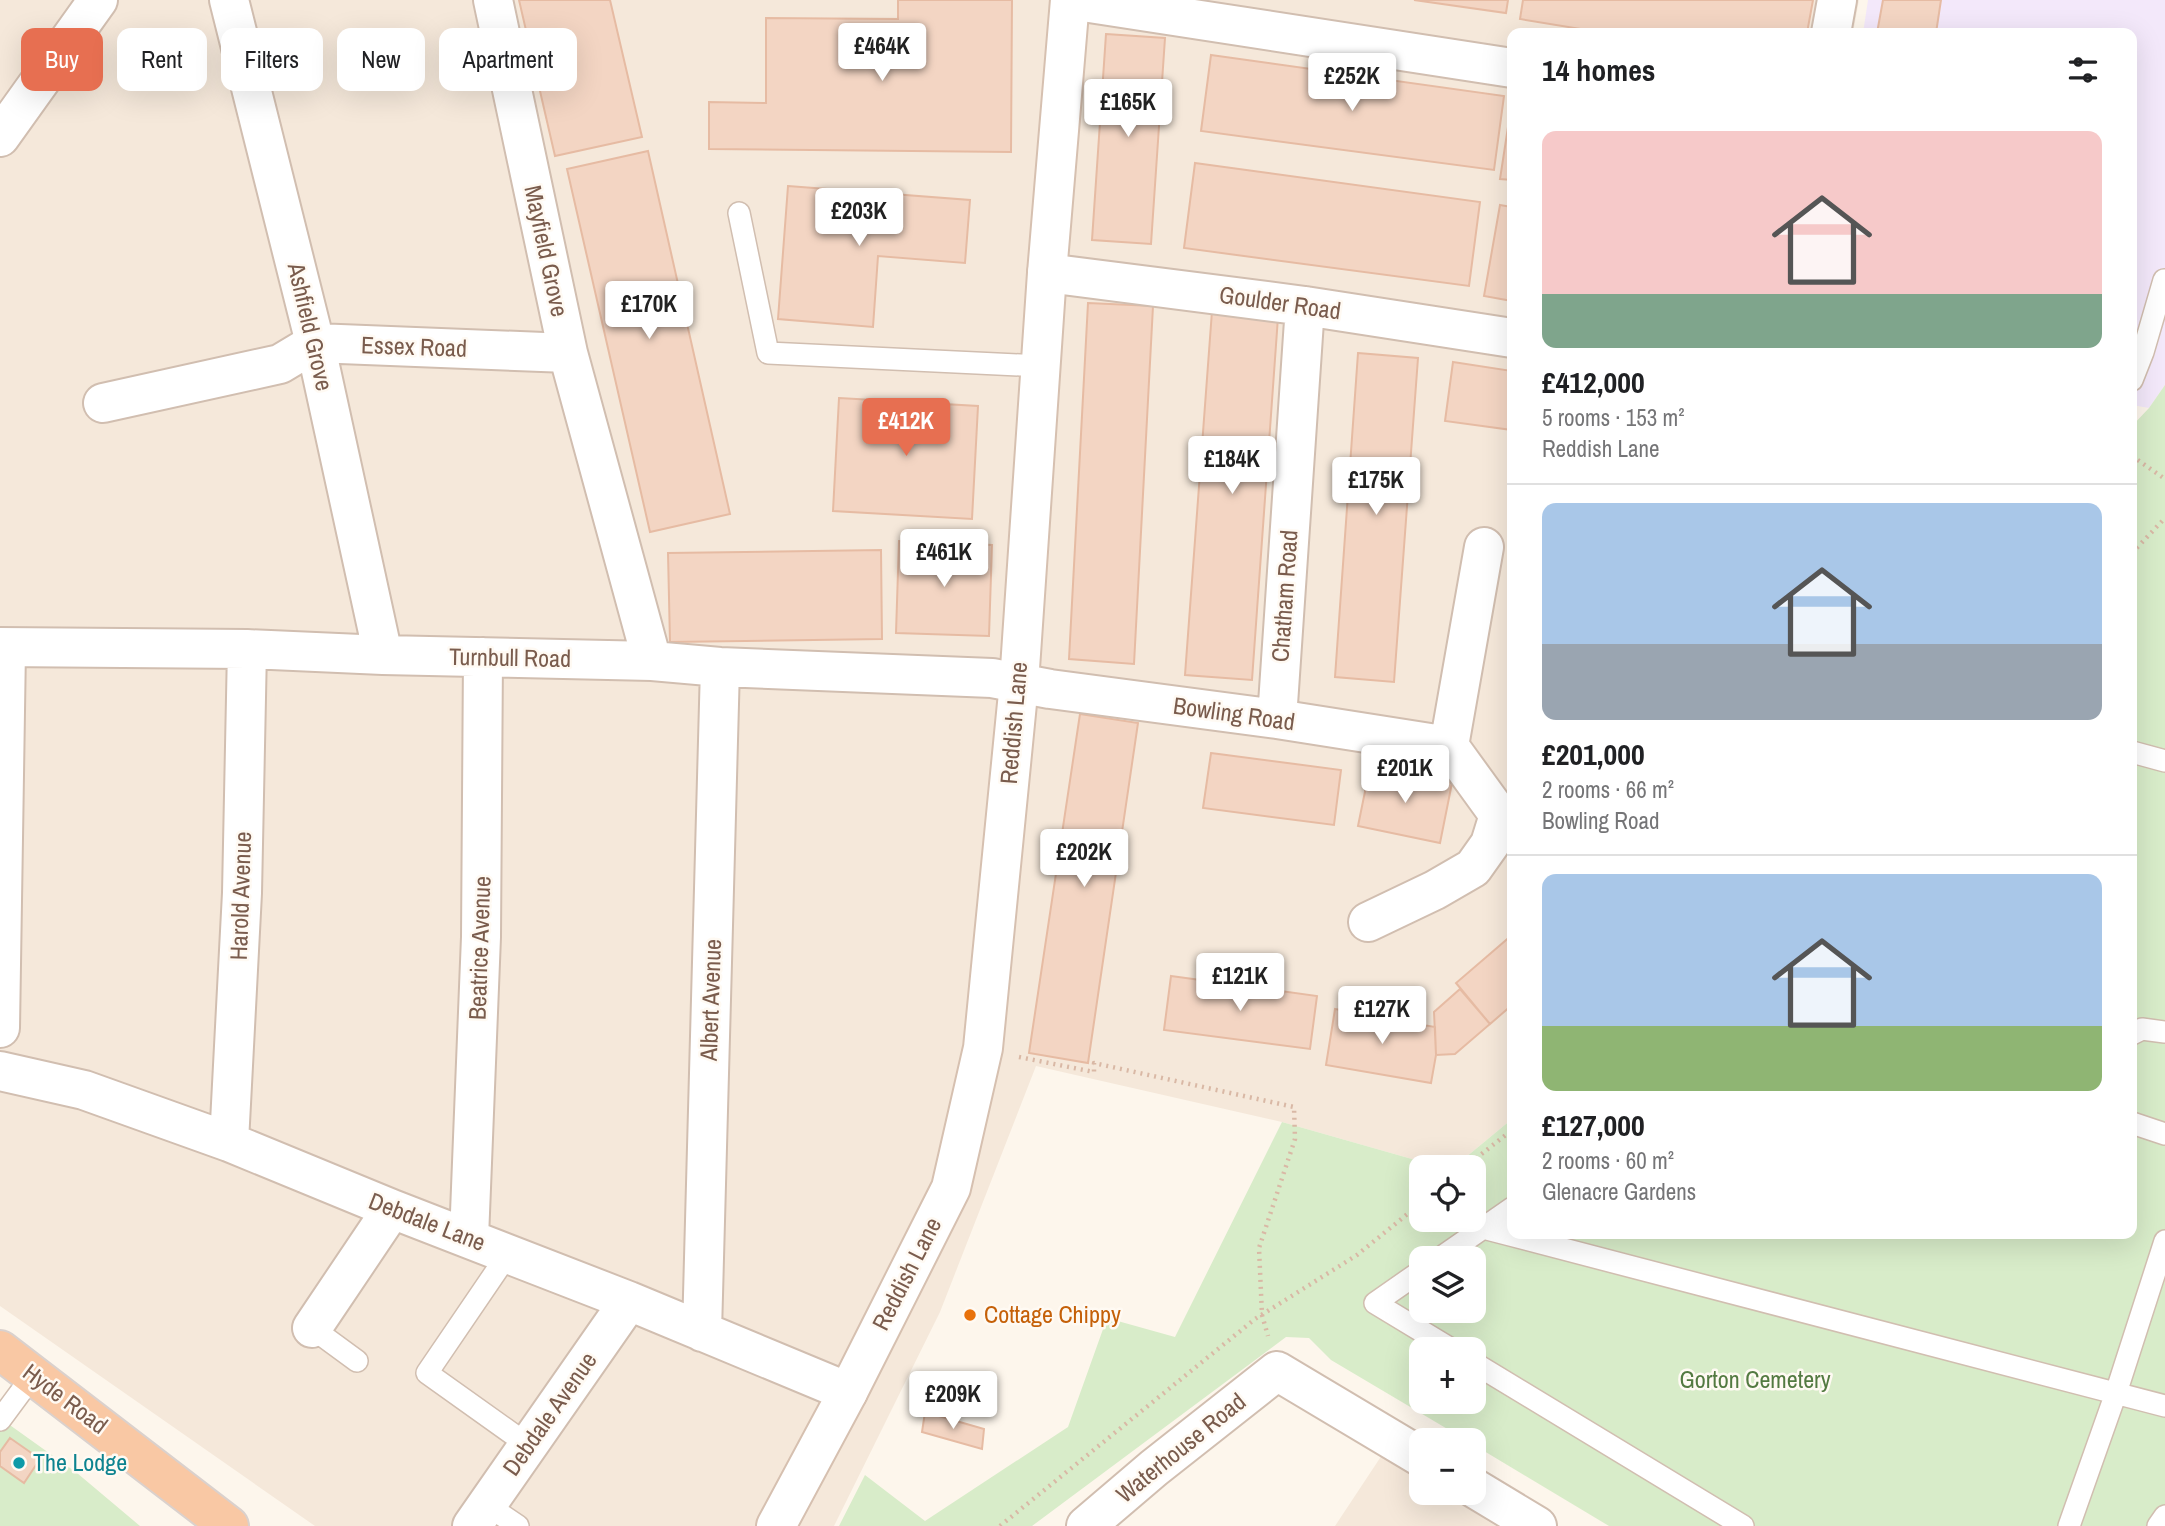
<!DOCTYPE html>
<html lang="en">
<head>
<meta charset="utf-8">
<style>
	body { margin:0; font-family:"Archivo Narrow",sans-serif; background:#f2f2f2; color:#202124; height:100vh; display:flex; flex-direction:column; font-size:26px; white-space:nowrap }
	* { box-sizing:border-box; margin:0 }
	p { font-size:23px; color:#757577 }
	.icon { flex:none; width:38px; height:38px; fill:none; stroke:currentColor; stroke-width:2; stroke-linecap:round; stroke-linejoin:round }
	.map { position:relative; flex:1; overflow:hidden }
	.drawer { position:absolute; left:1507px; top:28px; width:630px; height:1211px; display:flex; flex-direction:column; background:#fff; border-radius:14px; box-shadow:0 7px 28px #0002 }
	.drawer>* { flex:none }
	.banner { position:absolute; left:21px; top:28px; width:665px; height:63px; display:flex; gap:14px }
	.buttons { position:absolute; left:1409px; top:1155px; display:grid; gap:14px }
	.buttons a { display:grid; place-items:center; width:77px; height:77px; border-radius:14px; background:#fff; box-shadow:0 7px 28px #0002; font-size:35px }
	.price { position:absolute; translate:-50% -60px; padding:0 16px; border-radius:7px; background:#fff; color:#222; font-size:23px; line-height:46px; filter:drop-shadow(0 2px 4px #0008) }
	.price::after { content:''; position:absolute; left:50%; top:42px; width:21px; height:16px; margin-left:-10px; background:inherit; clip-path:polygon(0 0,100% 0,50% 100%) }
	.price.current { background:#e76f51; color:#fff }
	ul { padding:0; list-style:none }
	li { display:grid; align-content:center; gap:14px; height:371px; padding:0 35px }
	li+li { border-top:2px solid #e0e0e0 }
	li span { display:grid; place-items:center; height:217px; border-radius:14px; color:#555 }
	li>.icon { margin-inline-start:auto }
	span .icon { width:126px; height:126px; fill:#fffc; stroke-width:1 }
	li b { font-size:30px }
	h2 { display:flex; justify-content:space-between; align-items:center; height:84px; padding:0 35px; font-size:30px }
	.tag { padding:0 24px; border-radius:14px; background:#fff; box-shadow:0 7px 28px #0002; font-size:24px; line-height:63px }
	.tag.current { background:#e76f51; color:#fff }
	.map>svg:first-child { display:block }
	.residential { fill:#f5e8da }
	.education { fill:#f3e8fa }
	.green { fill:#d8ecc9; fill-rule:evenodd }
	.building { fill:#f3d5c3; stroke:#e6bba3; stroke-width:2 }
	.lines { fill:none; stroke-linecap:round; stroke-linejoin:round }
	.service-casing { stroke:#d1beb0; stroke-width:24 }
	.minor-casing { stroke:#d1beb0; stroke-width:42 }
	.secondary-casing { stroke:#d6c0b0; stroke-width:42 }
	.trunk-casing { stroke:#dad1cd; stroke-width:42 }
	.path { stroke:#d9b8a5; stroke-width:4.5; stroke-dasharray:2 5; stroke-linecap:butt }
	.service { stroke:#fff; stroke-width:21 }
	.minor { stroke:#fff; stroke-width:38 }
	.secondary { stroke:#fff; stroke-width:38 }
	.trunk { stroke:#f9c8a4; stroke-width:38 }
	.food-dot { fill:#e8710a; stroke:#fffaf3; stroke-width:2.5 }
	.culture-dot { fill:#0f9aa8; stroke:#fffaf3; stroke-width:2.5 }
	.labels { text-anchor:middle; stroke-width:5; stroke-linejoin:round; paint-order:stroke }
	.street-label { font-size:24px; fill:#7a5c4d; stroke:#fffaf3 }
	.food-label { font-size:24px; fill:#c56008; stroke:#fffaf3; text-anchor:start }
	.park-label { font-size:24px; fill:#537a41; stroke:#fffaf3 }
	.culture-label { font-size:24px; fill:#0d838f; stroke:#fffaf3; text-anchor:start }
</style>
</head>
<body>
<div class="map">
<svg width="2165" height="1526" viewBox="0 0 2165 1526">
	<rect width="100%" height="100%" fill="#fdf6ec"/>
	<path class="residential" d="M0,0H1859L1853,33H1512V1119L1454,1167H1440L1282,1122L1036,1066L940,1312L834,1526H315L0,1306Z
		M1382,1455L1421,1479V1493H1443L1496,1526H1335Z"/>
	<path class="education" d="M1868,0H2165V385L2149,408L2132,405V33H1863Z"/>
	<path class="green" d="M2165,385V1526H1609L1474,1445V1440H1466L1331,1360L1309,1338L1286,1337L1032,1526H839L865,1475L925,1521L1068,1427L1107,1318L1175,1337L1282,1122L1440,1167H1421V1220H1474V1167H1454L1512,1119V1234H2132V426L2149,408ZM1421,1258H1474V1311H1421ZM1421,1349H1474V1402H1421Z
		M0,1418L77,1473L140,1526H0Z"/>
	<path class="building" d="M519,0H610L642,137L555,156Z
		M898,0H1012L1011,152L709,149V102L766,103V18L898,19Z
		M1414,0H1508L1506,13Z
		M1523,0H1813L1807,33H1605L1520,19Z
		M1883,0H1941L1936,33H1877Z
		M1106,34L1165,38L1151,244L1092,240Z
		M1211,55L1504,96L1494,170L1201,131Z
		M1512,101V180L1500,179Z
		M648,151L730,514L650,532L567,169Z
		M1195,163L1480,202L1469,286L1184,248Z
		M788,186L970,200L965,263L878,256L873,327L778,319Z
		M1500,205L1512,207V301L1484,296Z
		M1088,303L1153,306L1134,664L1069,659Z
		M1212,311L1278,317L1252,680L1185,675Z
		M1358,353L1418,358L1394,682L1335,677Z
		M1453,362L1512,371V430L1445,421Z
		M839,398L978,406L972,519L833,511Z
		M899,541L992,545L989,636L896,633Z
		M881,550L882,639L670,642L668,553Z
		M1080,714L1138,723L1088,1063L1029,1053Z
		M1211,753L1341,770L1334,825L1203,808Z
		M1370,767L1452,783L1440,843L1358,826Z
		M1512,935V1005L1490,1024L1456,983Z
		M1171,976L1317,996L1310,1049L1164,1030Z
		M1460,989L1490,1024L1455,1054L1436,1055L1434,1012Z
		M1335,1009L1435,1027L1436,1055L1431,1083L1326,1065Z
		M925,1412L984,1429L982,1449L922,1432Z
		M10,1438L40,1459L24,1483L0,1466V1452Z"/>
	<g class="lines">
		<defs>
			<path id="service" d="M739,213L768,353L1041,366
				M2132,380L2143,352L2164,280
				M2132,752L2165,761
				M2132,1034L2142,1029L2165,1032
				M2132,1123L2165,1134
				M1483,1228L2165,1406
				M508,1254L427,1373L528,1445
				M1440,1258L1512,1208
				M1421,1271L1375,1303L1451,1349
				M312,1328L357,1361
				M1474,1363L1743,1526
				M0,1420L34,1374
				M487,1505L518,1526
				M2069,1526L2116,1393L2165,1241
				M2158,1526L2165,1516"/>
			<path id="minor" d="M229,0L315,343L383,655
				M493,0L568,353L652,661
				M1070,0L1512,68
				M1831,33L1837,0
				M0,137L98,0
				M1047,273L1305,306L1512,338
				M103,403L280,364L315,343L568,353
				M1484,547L1449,746L1499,815L1512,829
				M0,647L247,649L383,655L652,661L720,667L992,678L1050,689L1277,719L1449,746
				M1277,719L1305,306
				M1368,922L1435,890L1473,868L1490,844L1499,815
				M0,1028L6,648
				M0,1071L84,1090L229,1142L392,1209L629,1301L848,1392
				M229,1142L242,893L247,649
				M469,1238L481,937L483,657
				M312,1328L392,1209
				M702,1332L720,667
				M1474,1488L1537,1526
				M472,1526L629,1301
				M1086,1526L1154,1468L1277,1371L1421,1457"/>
			<path id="secondary" d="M776,1526L848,1392L951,1188L983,1048L1019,683L1047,273L1070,0"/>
			<path id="trunk" d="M0,1350L229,1526"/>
		</defs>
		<use href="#service" class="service-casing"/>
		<use href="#minor" class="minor-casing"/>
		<use href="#secondary" class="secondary-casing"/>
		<use href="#trunk" class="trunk-casing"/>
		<path class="path" d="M2132,456L2165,479
			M2132,553L2165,518
			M1019,1057L1094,1072V1063L1294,1107L1295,1139L1259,1248L1262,1315L1268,1336
			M1465,1167L1512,1130
			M1000,1526L1255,1319L1357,1255L1421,1203"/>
		<use href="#service" class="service"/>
		<use href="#minor" class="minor"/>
		<use href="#secondary" class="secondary"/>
		<use href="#trunk" class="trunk"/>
	</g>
	<circle class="food-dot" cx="970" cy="1315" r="7"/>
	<circle class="culture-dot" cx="19" cy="1463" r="7"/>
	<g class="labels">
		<g class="street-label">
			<text transform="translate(546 251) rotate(78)" y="8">Mayfield Grove</text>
			<text transform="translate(1280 303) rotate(8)" y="8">Goulder Road</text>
			<text transform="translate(310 327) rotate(77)" y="8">Ashfield Grove</text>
			<text transform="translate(414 347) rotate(2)" y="8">Essex Road</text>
			<text transform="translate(1285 596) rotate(-86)" y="8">Chatham Road</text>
			<text transform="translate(510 658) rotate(1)" y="8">Turnbull Road</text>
			<text transform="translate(1234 714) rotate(8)" y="8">Bowling Road</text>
			<text transform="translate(1014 723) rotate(-85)" y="8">Reddish Lane</text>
			<text transform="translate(241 896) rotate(-88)" y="8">Harold Avenue</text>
			<text transform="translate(480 948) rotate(-88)" y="8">Beatrice Avenue</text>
			<text transform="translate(711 1000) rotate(-88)" y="8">Albert Avenue</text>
			<text transform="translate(427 1222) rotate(21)" y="8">Debdale Lane</text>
			<text transform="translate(907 1274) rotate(-63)" y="8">Reddish Lane</text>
			<text transform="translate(65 1399) rotate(37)" y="8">Hyde Road</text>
			<text transform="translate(550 1414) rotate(-55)" y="8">Debdale Avenue</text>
			<text transform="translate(1181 1448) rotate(-39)" y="8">Waterhouse Road</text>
		</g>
		<g class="food-label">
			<text x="984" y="1323">Cottage Chippy</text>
		</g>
		<g class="park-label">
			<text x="1755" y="1388">Gorton Cemetery</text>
		</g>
		<g class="culture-label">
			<text x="33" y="1471">The Lodge</text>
		</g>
	</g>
</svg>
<div class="buttons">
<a><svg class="icon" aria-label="locate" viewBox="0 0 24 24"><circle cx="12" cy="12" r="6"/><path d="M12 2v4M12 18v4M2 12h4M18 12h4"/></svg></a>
<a><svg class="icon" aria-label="layers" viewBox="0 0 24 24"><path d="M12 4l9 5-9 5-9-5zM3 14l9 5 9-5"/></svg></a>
<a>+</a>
<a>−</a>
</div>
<b class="price" style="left:882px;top:83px">£464K</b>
<b class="price" style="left:1352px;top:113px">£252K</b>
<b class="price" style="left:1128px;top:139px">£165K</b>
<b class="price" style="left:859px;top:248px">£203K</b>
<b class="price" style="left:649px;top:341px">£170K</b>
<b class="price current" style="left:906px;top:458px">£412K</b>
<b class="price" style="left:1232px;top:496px">£184K</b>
<b class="price" style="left:1376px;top:517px">£175K</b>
<b class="price" style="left:944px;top:589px">£461K</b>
<b class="price" style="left:1405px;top:805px">£201K</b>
<b class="price" style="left:1084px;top:889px">£202K</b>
<b class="price" style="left:1240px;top:1013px">£121K</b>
<b class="price" style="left:1382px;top:1046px">£127K</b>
<b class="price" style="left:953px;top:1431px">£209K</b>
<div class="banner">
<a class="tag current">Buy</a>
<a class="tag">Rent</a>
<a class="tag">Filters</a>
<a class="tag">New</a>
<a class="tag">Apartment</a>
</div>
<section class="drawer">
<h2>14 homes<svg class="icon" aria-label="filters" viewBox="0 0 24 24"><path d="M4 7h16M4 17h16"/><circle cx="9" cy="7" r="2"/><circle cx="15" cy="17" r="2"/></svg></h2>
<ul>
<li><span style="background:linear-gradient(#f6c9c9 75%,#7fa58c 0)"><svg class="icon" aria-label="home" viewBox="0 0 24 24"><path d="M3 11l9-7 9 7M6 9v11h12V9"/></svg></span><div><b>£412,000</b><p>5 rooms · 153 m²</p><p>Reddish Lane</p></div></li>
<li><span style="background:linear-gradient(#a9c7e8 65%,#9aa5b1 0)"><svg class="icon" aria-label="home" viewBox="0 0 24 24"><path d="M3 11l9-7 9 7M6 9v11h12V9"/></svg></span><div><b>£201,000</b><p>2 rooms · 66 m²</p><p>Bowling Road</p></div></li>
<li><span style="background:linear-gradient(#a9c7e8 70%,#8fb573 0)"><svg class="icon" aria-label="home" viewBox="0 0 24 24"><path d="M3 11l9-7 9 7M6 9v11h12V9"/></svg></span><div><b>£127,000</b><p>2 rooms · 60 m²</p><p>Glenacre Gardens</p></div></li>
</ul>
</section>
</div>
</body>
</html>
